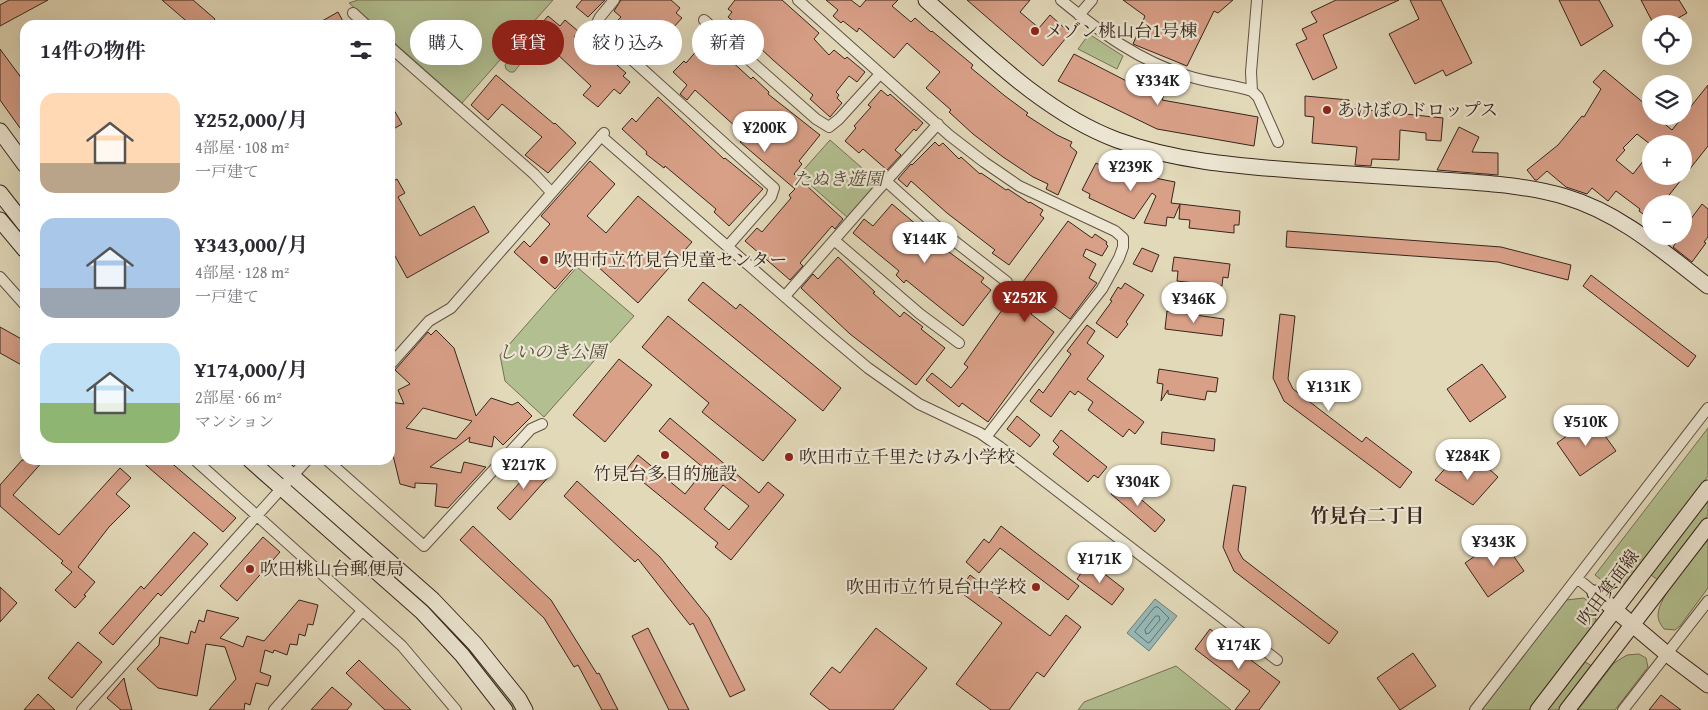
<!DOCTYPE html>
<html lang="ja">
<head>
<meta charset="utf-8">
<style>
	body { margin:0; font-family:"Gentium Book Plus","Noto Serif JP",serif; background:#f7f7f7; color:#2b2b33; height:100vh; display:flex; flex-direction:column; font-size:19px; white-space:nowrap }
	* { box-sizing:border-box; margin:0 }
	p { font-size:16px; color:#7c7c81 }
	.icon { flex:none; width:28px; height:28px; fill:none; stroke:currentColor; stroke-width:2; stroke-linecap:round; stroke-linejoin:round }
	.map { position:relative; flex:1; overflow:hidden }
	.sheet { position:absolute; left:20px; top:20px; width:375px; height:445px; display:flex; flex-direction:column; background:#fff; border-radius:15px; box-shadow:0 5px 20px #0002 }
	.sheet>* { flex:none }
	.banner { position:absolute; left:410px; top:20px; width:475px; height:45px; display:flex; gap:10px }
	.buttons { position:absolute; left:1642px; top:15px; display:grid; gap:10px }
	.buttons a { display:grid; place-items:center; width:50px; height:50px; border-radius:50%; background:#fff; box-shadow:0 5px 20px #0002; font-size:25px }
	.price { position:absolute; translate:-50% -42px; padding:0 11px; border-radius:18px; background:#fff; color:#222; font-size:16px; line-height:32px; filter:drop-shadow(0 1px 2px #0008) }
	.price::after { content:''; position:absolute; left:50%; top:30px; width:15px; height:11px; margin-left:-8px; background:inherit; clip-path:polygon(0 0,100% 0,50% 100%) }
	.price.active { background:#8f2418; color:#fff }
	ul { padding:0; list-style:none }
	li { display:flex; align-items:center; gap:15px; height:125px; padding:0 20px }
	li span { display:grid; place-items:center; flex:none; width:140px; height:100px; border-radius:15px; color:#555 }
	li>.icon { margin-inline-start:auto }
	span .icon { width:60px; height:60px; fill:#fffc; stroke-width:1 }
	li b { font-size:21px }
	h2 { display:flex; justify-content:space-between; align-items:center; height:60px; padding:0 20px; font-size:21px }
	.pill { padding:0 18px; border-radius:22px; background:#fff; box-shadow:0 5px 20px #0002; font-size:18px; line-height:45px }
	.pill.active { background:#8f2418; color:#fff }
	.map>svg:first-child { display:block }
	.green { fill:#b2bf90; stroke:#747256 }
	.water { fill:#96b9b7; stroke:#707e79 }
	.lines { fill:none; stroke-linecap:round; stroke-linejoin:round }
	.shore { stroke:#666f6a; stroke-width:1 }
	.building { fill:#d9a088; stroke:#37251d; fill-rule:evenodd }
	.street-casing { stroke:#625244; stroke-width:12 }
	.secondary-casing { stroke:#37251d; stroke-width:17 }
	.street { stroke:#ece6d2; stroke-width:10 }
	.secondary { stroke:#ece6d2; stroke-width:15 }
	.poi-dot { fill:#8f2418; stroke:#ece6d2; stroke-width:2 }
	.labels { text-anchor:middle; stroke-width:4.5; stroke-linejoin:round; paint-order:stroke }
	.poi-label { font-size:18px; fill:#37251d; stroke:#ece6d2; text-anchor:start }
	.park-label { font-size:18px; font-style:italic; fill:#564c3a; stroke:#ece6d2 }
	.street-label { font-size:18px; fill:#37251d; stroke:#ece6d2 }
	.neighbourhood-label { font-size:19px; font-weight:bold; fill:#37251d; stroke:#ece6d2 }
</style>
</head>
<body>
<div class="map">
<svg width="1708" height="710" viewBox="0 0 1708 710">
	<rect width="100%" height="100%" fill="#e2d9b9"/>
	<filter id="stains"><feTurbulence type="fractalNoise" baseFrequency=".004" numOctaves="4"/><feColorMatrix values="0 0 0 0 .2 0 0 0 0 .09 0 0 0 0 .02 0 0 0 .5 -.17"/></filter>
	<radialGradient id="worn" r=".72"><stop offset=".6" stop-color="#630" stop-opacity="0"/><stop offset="1" stop-color="#630" stop-opacity=".3"/></radialGradient>
	<path class="green" d="M358,0H553L462,103L390,39V25H374L349,3Z
		M1089,34L1123,56L1117,69L1078,49Z
		M520,50L525,55V58L514,72H510L506,69L505,65L515,52Z
		M830,140L878,182L847,217L799,175Z
		M577,267L634,316L544,417L505,381L500,355Z
		M1708,428V476L1625,583L1614,590L1595,575Z
		M1708,501V515L1658,580L1651,575Z
		M1708,540V588L1680,626L1675,630L1664,629C1661,625 1658,621 1658,615C1658,596 1695,556 1708,540Z
		M391,575H395L433,608L458,634L457,636H454Z
		M1584,598L1595,607L1596,624L1529,710H1481L1566,600Z
		M471,651H475L519,710H513L504,696L471,655Z
		M1639,654L1646,658L1648,667L1615,710H1578L1614,663L1627,655Z
		M1585,662L1592,666L1558,710H1548Z
		M1176,666L1231,710H1078L1084,702Z"/>
	<path class="water" d="M1155,599L1177,616L1149,651L1127,633Z"/>
	<g class="lines">
		<path class="shore" d="M1155,607H1158L1169,618L1150,642L1148,643L1135,632Z
			M1156,616H1159L1160,620L1149,633L1146,634L1145,630Z"/>
	</g>
	<path class="building" d="M9,0H48L0,26V5Z
		M162,0H193L215,19L210,25H191Z
		M582,0H605L588,17L576,7Z
		M621,0H671L680,8L676,13L682,18L662,40L664,41L657,49L654,46L643,59L621,39L627,33L615,23L621,17L614,11Z
		M735,0H782L819,33L814,39L829,55L834,50L845,59L847,57L865,72L857,82L849,76L836,92L839,95L837,98L842,103L830,117L810,99L813,95L773,60L746,35L748,34L728,17L732,12L728,9Z
		M826,0H851L860,7L866,0H898L892,6L911,22L915,18L931,32L932,31L973,65L971,68L1005,96L1028,113L1026,115L1057,135L1072,142L1070,146L1077,152L1058,195L1046,189L1048,184L1033,177L1003,157L973,134L949,112L951,110L926,88L940,72L907,43L894,58L859,28L857,32L843,21L841,23L833,16L838,10Z
		M967,0H1030L1020,12L1039,28L1050,15L1070,33L1043,66Z
		M1123,0H1233L1218,13L1214,11L1187,66L1133,44L1145,16Z
		M1336,0H1399L1323,35L1337,68L1313,80L1296,44L1307,39L1302,29L1317,22L1311,12Z
		M1410,0H1441L1472,63L1446,76L1443,70L1415,84L1389,34L1419,19Z
		M1559,0H1599L1613,26L1581,46Z
		M1641,0H1679L1687,13L1673,21H1652Z
		M338,12L345,25H315Z
		M548,16L560,26L565,20L578,31L574,37L603,64L609,58L626,73L623,76L630,82L620,94L614,89L598,107L583,95L591,86L556,53L552,57L529,38Z
		M707,39L751,79L753,77L769,92L768,94L820,135L799,161L802,164L794,174L843,219L835,229L832,226L800,263L803,266L790,280L745,241L757,228L762,232L791,198L789,195L795,189L740,142L746,136L695,90L687,100L680,94L687,85L673,72L684,61L686,63Z
		M0,49L25,83V135L0,100Z
		M1074,54L1148,92L1153,81L1167,88L1162,100L1258,117L1254,146L1157,129L1058,81Z
		M1604,70L1651,109V116H1655L1672,130L1708,85V146L1662,204H1651V220L1639,211L1640,209L1616,191L1608,201L1592,188L1587,194L1566,187L1547,171L1537,180H1535L1527,170L1558,145L1582,116L1584,117L1601,89L1593,82ZM1637,134L1650,144H1684V176H1651V151L1633,174L1616,160L1625,150L1623,148Z
		M496,75L554,124L555,123L576,143L548,173L525,155L542,137L502,104L488,120L471,105Z
		M881,90L888,96L890,94L923,123L916,131L914,129L895,150L901,155L887,170L863,149L859,153L845,141L856,128L854,126L871,107L868,105Z
		M1305,96L1349,100V108L1443,118L1441,141L1426,140V133L1400,130L1399,160L1372,159L1371,166L1355,165L1357,147L1312,143L1314,117L1305,116Z
		M658,97L724,159L725,158L763,189L729,226L714,212L716,209L665,166L664,168L646,154L647,152L622,129L632,118L636,122Z
		M390,103L402,124L390,131Z
		M1459,127L1479,137L1472,152L1498,153V175L1437,170Z
		M935,142L939,146L943,143L959,159L961,157L980,174L981,173L1006,190L1008,189L1029,203L1030,202L1043,210L1040,215L1044,218L1009,265L992,253L995,250L947,213L911,181L907,187L898,179L911,164L912,165Z
		M1105,159L1129,171L1131,167L1147,172L1145,176L1175,182L1171,203L1180,204L1174,218L1167,217L1166,226L1144,223L1156,196L1152,193L1134,219L1089,198L1090,194L1082,190L1096,163L1102,166Z
		M590,161L615,184L587,216L606,233L638,196L692,242L638,303L585,255L555,289L514,252L524,241L530,247L550,224L541,216Z
		M397,179L405,193L398,197L420,236L474,206L489,232L407,278L390,247V183Z
		M892,204L924,231L922,232L984,278L981,282L991,290L963,326L906,280L904,283L896,275L899,271L853,233L864,219L873,226Z
		M1180,204L1240,211L1239,225H1234V233L1189,228L1190,220L1179,219Z
		M1702,204L1708,209V237L1704,242L1706,243L1692,262L1673,247L1677,241L1675,239L1678,236H1684V228Z
		M1068,221L1092,238L1095,234L1107,242L1106,244L1108,246L1102,256L1086,249L1083,256L1096,264L1089,278L1097,283L1070,319L1043,299L1031,314L1054,332L988,422L962,403L959,407L926,380L932,373L951,388L968,367L964,364L997,317Z
		M1287,231L1501,247L1571,265L1568,280L1498,262L1286,247Z
		M1142,248L1159,255L1152,272L1133,264Z
		M838,257L875,292L873,293L900,317L904,312L923,327L921,329L945,348L916,385L850,334L801,288L813,274L818,279Z
		M1174,257L1230,264L1228,278L1223,277L1222,286L1177,281L1178,271H1172Z
		M1591,275L1696,356L1688,367L1583,286Z
		M703,282L736,309L740,304L841,388L823,411L688,300Z
		M1125,283L1144,295L1126,322L1128,324L1117,338L1096,323L1112,301L1110,300L1118,287L1121,289Z
		M1167,311L1224,319L1222,336L1165,329Z
		M1280,314L1295,316L1288,379L1293,389L1362,442L1366,437L1412,472L1400,488L1284,401L1273,378Z
		M668,316L796,420L763,461L702,412L709,403L642,347Z
		M1087,325L1095,331L1087,343L1104,356L1087,379L1144,422L1135,434L1129,429L1123,437L1088,410L1093,402L1078,391L1075,395L1070,391L1051,417L1030,401L1039,389L1043,393L1071,354L1067,351Z
		M0,327L25,341V367L0,353Z
		M436,330L454,348L476,416L491,398L512,405L518,402L532,416L503,445L494,436L492,447L469,442L470,437L430,467L461,473L464,462L486,467L448,508L435,506L437,484L415,483V488L400,484L390,443V402L404,404L398,390L410,384L395,370L428,332L431,335ZM423,408L472,421L456,439L406,428Z
		M619,359L652,385L605,442L573,415Z
		M1482,364L1506,397L1470,422L1447,389Z
		M1159,369L1218,378L1216,392L1207,391L1205,400L1168,394V390L1161,401L1163,384L1157,383Z
		M1017,416L1040,435L1030,447L1007,429Z
		M670,418L759,493L768,482L784,495L731,560L715,547L718,543L627,469L638,455L685,494L705,469L659,431ZM723,485L749,506L729,530L704,509Z
		M1592,418L1616,451L1580,476L1557,443Z
		M1061,430L1107,467L1098,478L1094,475L1088,482L1053,454L1059,447L1053,441Z
		M1162,432L1215,439L1214,451L1161,444Z
		M22,460H44L13,495L59,535L120,468L131,478L116,494L130,506L109,527L78,567L95,582L84,595L86,596L75,608L55,590L72,572L61,563L63,561L0,506V485Z
		M140,460H168L236,518L223,532Z
		M1479,460L1498,477L1473,505L1435,480L1449,464L1466,475Z
		M539,461L552,473L510,520L497,508Z
		M577,481L660,557L709,618L745,690L730,697L693,623L690,625L638,559L635,562L564,496Z
		M1121,482L1165,520L1155,532L1111,494Z
		M1233,485L1246,487L1238,550L1243,559L1338,632L1329,644L1234,571L1223,547Z
		M473,526L551,600L597,674L599,673L618,710H602L578,665L574,667L544,618L460,540Z
		M1001,526L1079,586L1068,600L1000,548L979,573L966,562L984,539L989,543Z
		M194,532L208,544L161,596L158,593L113,645L99,633L141,586L144,589Z
		M263,537L280,552L237,601L220,586Z
		M1501,538L1524,571L1488,597L1465,563Z
		M1089,562L1124,589L1112,605L1077,579Z
		M970,575L1050,636L1066,615L1081,627L1044,677L1037,672L1009,710H991L956,684L1002,623L959,591Z
		M0,587L17,603L0,622Z
		M299,600L318,605L313,625L308,624L305,636L299,634L297,645L290,644L287,655L274,650L273,653L265,650L260,672L271,676L268,686L256,683L250,705L245,703L244,710H209L236,679L225,647L206,644L197,696L158,688L137,669L159,645L160,637L188,644L191,631L195,633L199,620L204,622L207,610L239,618L220,638L243,647L247,636L264,641Z
		M648,628L689,710H669L632,636Z
		M876,628L927,668L893,710H830L810,694L832,667L840,673Z
		M1210,629L1280,682L1259,710H1235L1250,691L1195,649Z
		M78,642L102,662L72,698L48,678Z
		M1413,653L1436,686L1400,710L1377,678Z
		M359,660L411,710H385L346,673Z
		M124,678L127,692L132,710H121L107,698Z
		M332,687L352,704L347,710H311Z
		M38,694L55,710H24Z
		M1661,695L1681,710H1649Z"/>
	<g class="lines">
		<defs>
			<path id="street" d="M614,0L600,17L596,25L598,29L774,188L771,197L728,246
				M798,0L949,135L984,162L1019,186L1115,231L1123,238V247L1119,258L1102,289L986,437
				M1061,0C1100,32 1139,61 1188,76C1209,83 1231,84 1252,91L1258,97L1278,142
				M353,13L366,25
				M1079,15L1092,0
				M704,20L816,119L829,127L839,119L880,74
				M390,47L534,174L551,192
				M1252,91L1251,72L1257,0
				M601,136L824,331L868,368L919,404L980,433L1000,447L1277,660
				M887,182L944,233L1007,282
				M834,240L920,314L959,343
				M0,277L25,305
				M785,296L877,191L938,124
				M390,365L429,321L451,308L604,133
				M195,460L402,646L456,710
				M327,460L424,546L531,429L542,424
				M1577,578L1595,593
				M82,710L307,460
				M274,710L362,611
				M1475,710L1708,408
				M1623,710L1708,601"/>
			<path id="secondary" d="M926,0C983,50 1044,113 1117,140C1177,162 1240,166 1304,171C1350,174 1396,177 1442,180C1484,183 1526,185 1566,197C1620,213 1664,252 1708,286
				M0,131L25,165
				M0,193L25,225
				M0,220L25,250
				M250,460L422,612L462,655L505,710
				M274,460L433,600L475,644L519,699L525,710
				M1595,593L1667,654L1708,685
				M1538,710L1708,488
				M1567,710L1708,526"/>
		</defs>
		<use href="#street" class="street-casing"/>
		<use href="#secondary" class="secondary-casing"/>
		<use href="#street" class="street"/>
		<use href="#secondary" class="secondary"/>
	</g>
	<g class="poi-dot">
		<circle cx="1035" cy="31" r="5"/>
		<circle cx="1327" cy="110" r="5"/>
		<circle cx="544" cy="260" r="5"/>
		<circle cx="665" cy="455" r="5"/>
		<circle cx="789" cy="457" r="5"/>
		<circle cx="250" cy="569" r="5"/>
		<circle cx="1036" cy="587" r="5"/>
	</g>
	<g class="labels">
		<g class="poi-label">
			<text x="1045" y="37">メゾン桃山台1号棟</text>
			<text x="1337" y="116">あけぼのドロップス</text>
			<text x="554" y="266">吹田市立竹見台児童センター</text>
			<text x="799" y="463">吹田市立千里たけみ小学校</text>
			<text x="665" y="480" text-anchor="middle">竹見台多目的施設</text>
			<text x="260" y="575">吹田桃山台郵便局</text>
			<text x="1026" y="593" text-anchor="end">吹田市立竹見台中学校</text>
		</g>
		<g class="park-label">
			<text x="838" y="185">たぬき遊園</text>
			<text x="552" y="358">しいのき公園</text>
		</g>
		<g class="street-label">
			<text transform="translate(1608 588) rotate(-53)" y="6">吹田箕面線</text>
		</g>
		<g class="neighbourhood-label">
			<text x="1367" y="522">竹見台二丁目</text>
		</g>
	</g>
	<rect width="100%" height="100%" filter="url(#stains)"/>
	<rect width="100%" height="100%" fill="url(#worn)"/>
</svg>
<div class="buttons">
<a><svg class="icon" aria-label="locate" viewBox="0 0 24 24"><circle cx="12" cy="12" r="6"/><path d="M12 2v4M12 18v4M2 12h4M18 12h4"/></svg></a>
<a><svg class="icon" aria-label="layers" viewBox="0 0 24 24"><path d="M12 4l9 5-9 5-9-5zM3 14l9 5 9-5"/></svg></a>
<a>+</a>
<a>−</a>
</div>
<b class="price" style="left:1158px;top:106px">¥334K</b>
<b class="price" style="left:765px;top:153px">¥200K</b>
<b class="price" style="left:1131px;top:192px">¥239K</b>
<b class="price" style="left:925px;top:264px">¥144K</b>
<b class="price active" style="left:1025px;top:323px">¥252K</b>
<b class="price" style="left:1194px;top:324px">¥346K</b>
<b class="price" style="left:1329px;top:412px">¥131K</b>
<b class="price" style="left:1586px;top:447px">¥510K</b>
<b class="price" style="left:1468px;top:481px">¥284K</b>
<b class="price" style="left:524px;top:490px">¥217K</b>
<b class="price" style="left:1138px;top:507px">¥304K</b>
<b class="price" style="left:1494px;top:567px">¥343K</b>
<b class="price" style="left:1100px;top:584px">¥171K</b>
<b class="price" style="left:1239px;top:670px">¥174K</b>
<div class="banner">
<a class="pill">購入</a>
<a class="pill active">賃貸</a>
<a class="pill">絞り込み</a>
<a class="pill">新着</a>
</div>
<section class="sheet">
<h2>14件の物件<svg class="icon" aria-label="filters" viewBox="0 0 24 24"><path d="M4 7h16M4 17h16"/><circle cx="9" cy="7" r="2"/><circle cx="15" cy="17" r="2"/></svg></h2>
<ul>
<li><span style="background:linear-gradient(#ffd9b3 70%,#b9a48a 0)"><svg class="icon" aria-label="home" viewBox="0 0 24 24"><path d="M3 11l9-7 9 7M6 9v11h12V9"/></svg></span><div><b>¥252,000/月</b><p>4部屋 · 108 m²</p><p>一戸建て</p></div></li>
<li><span style="background:linear-gradient(#a9c7e8 70%,#9aa5b1 0)"><svg class="icon" aria-label="home" viewBox="0 0 24 24"><path d="M3 11l9-7 9 7M6 9v11h12V9"/></svg></span><div><b>¥343,000/月</b><p>4部屋 · 128 m²</p><p>一戸建て</p></div></li>
<li><span style="background:linear-gradient(#bfe0f5 60%,#8fb573 0)"><svg class="icon" aria-label="home" viewBox="0 0 24 24"><path d="M3 11l9-7 9 7M6 9v11h12V9"/></svg></span><div><b>¥174,000/月</b><p>2部屋 · 66 m²</p><p>マンション</p></div></li>
</ul>
</section>
</div>
</body>
</html>
